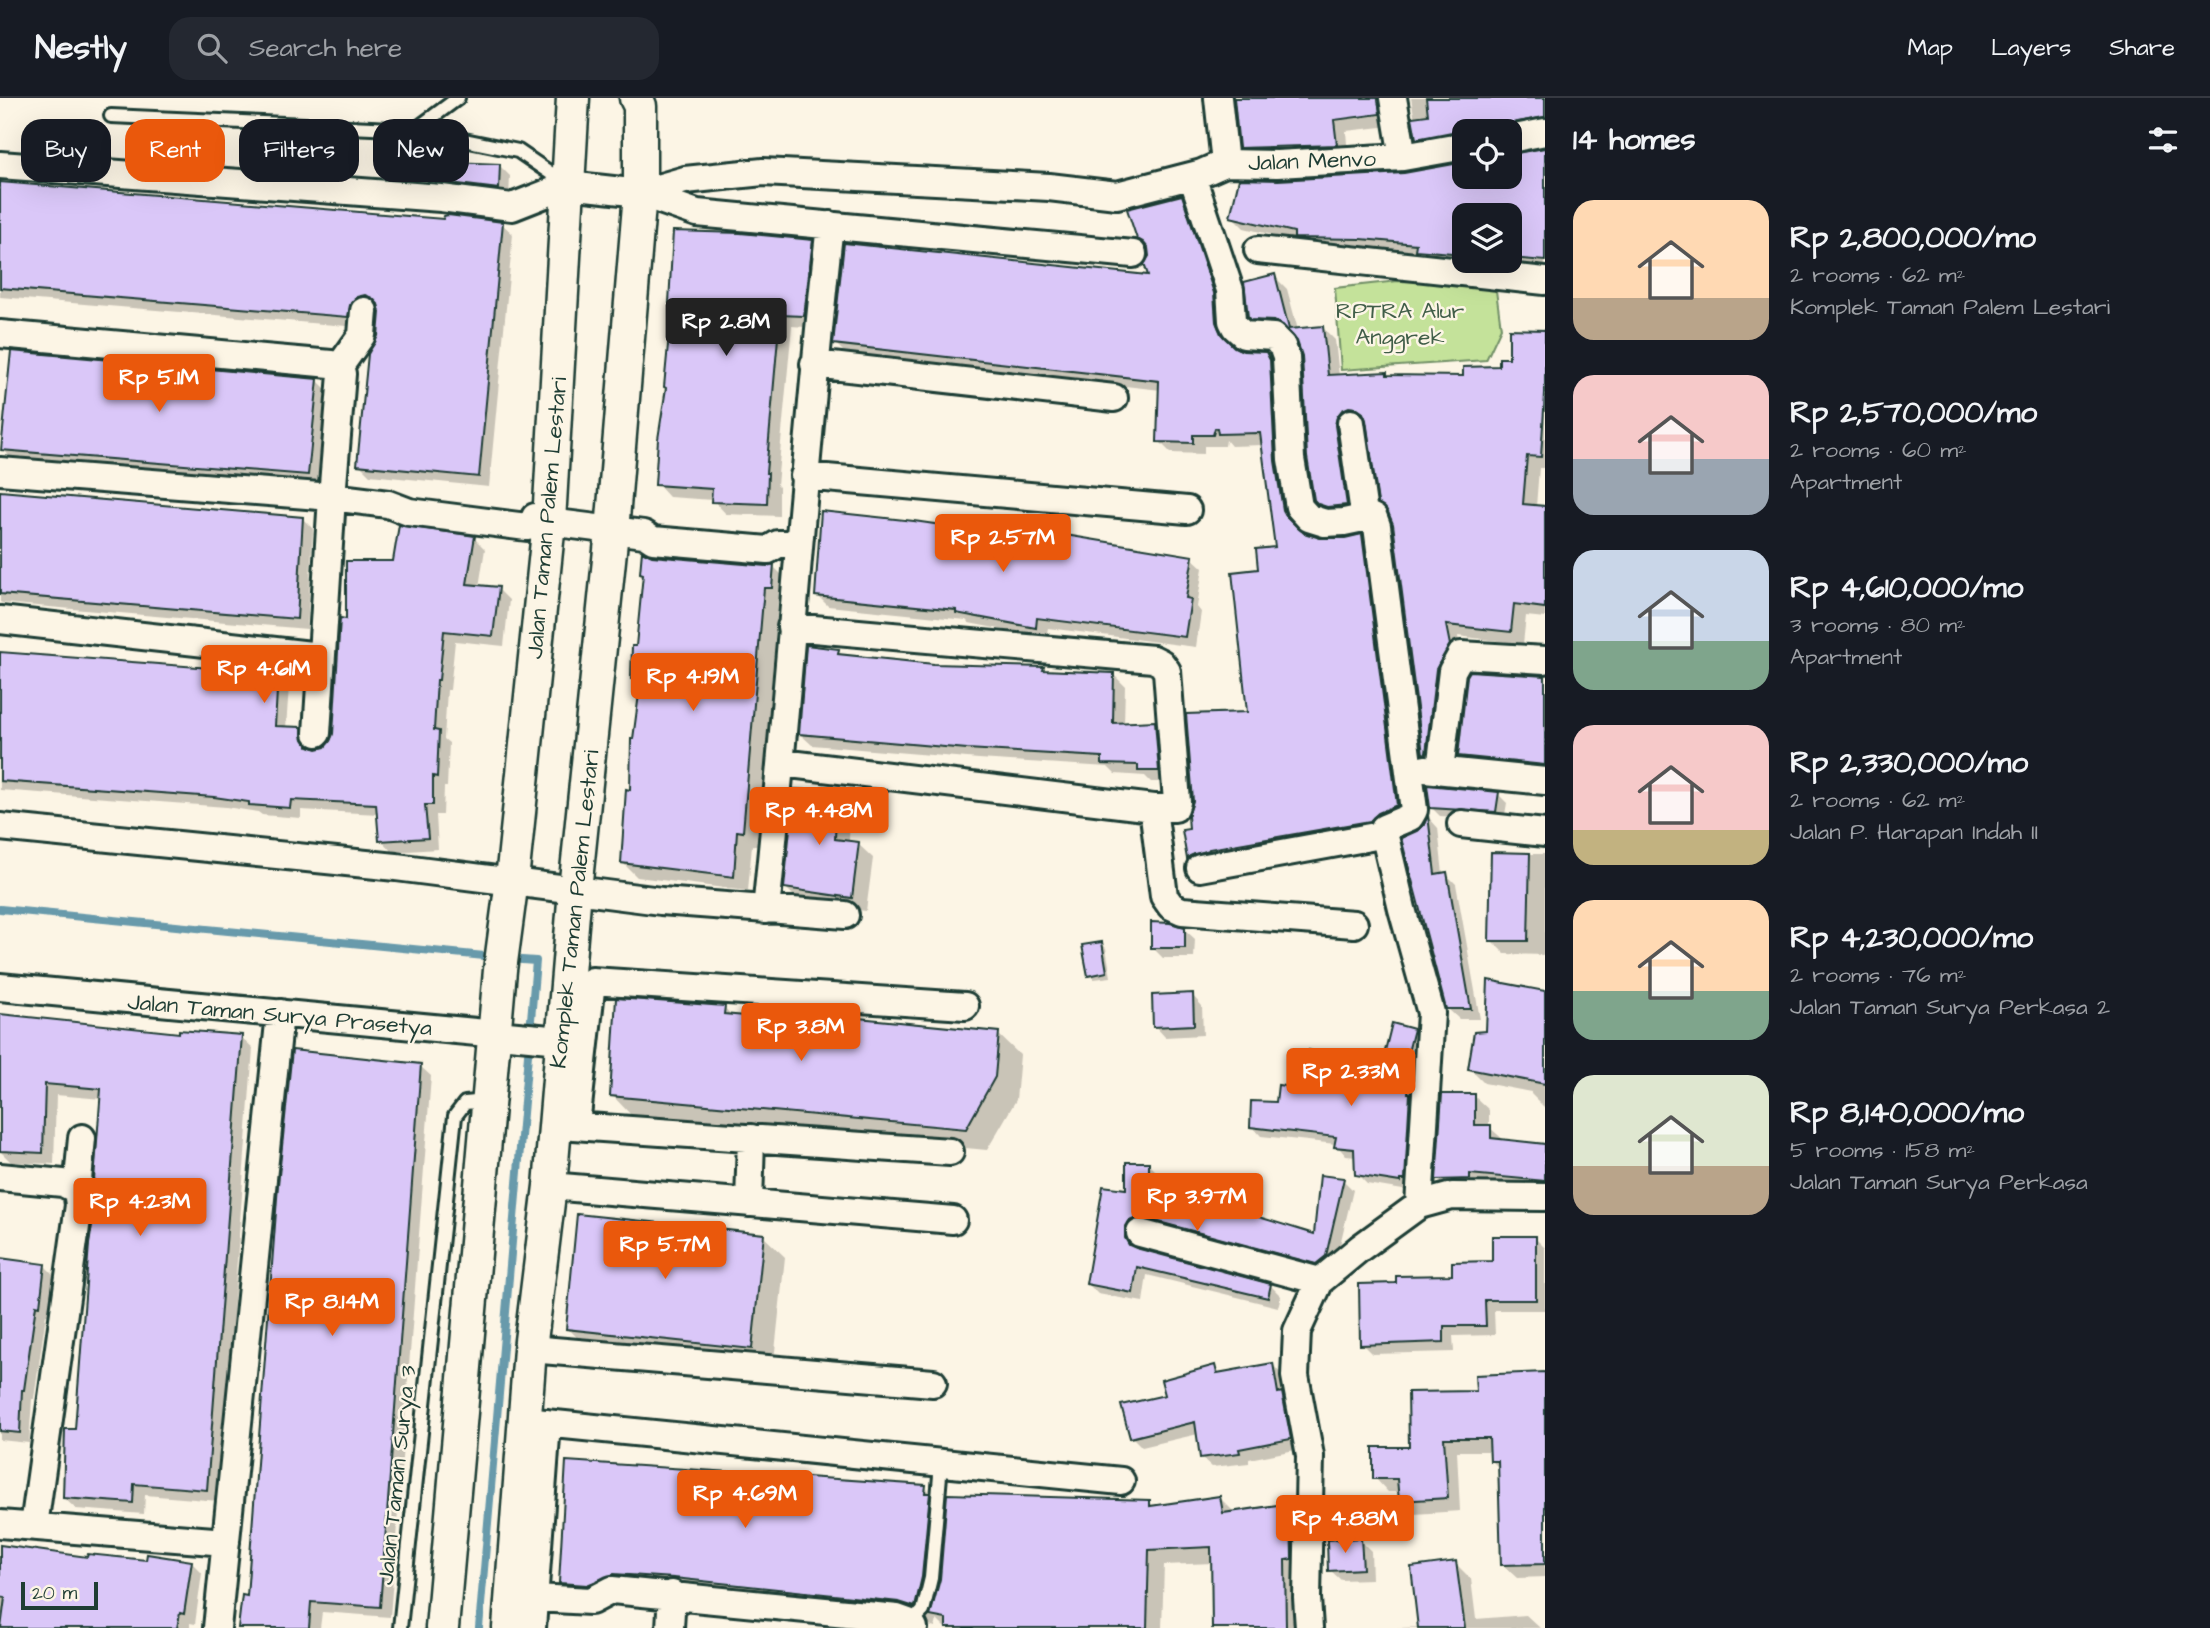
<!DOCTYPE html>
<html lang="en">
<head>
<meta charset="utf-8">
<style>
	body { margin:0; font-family:"Architects Daughter",sans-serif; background:#242831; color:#f1f3f6; height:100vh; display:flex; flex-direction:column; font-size:26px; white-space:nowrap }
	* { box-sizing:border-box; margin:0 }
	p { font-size:23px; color:#9ea1a6 }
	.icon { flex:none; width:38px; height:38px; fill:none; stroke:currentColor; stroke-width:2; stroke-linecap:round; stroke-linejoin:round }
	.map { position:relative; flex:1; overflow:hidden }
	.details { display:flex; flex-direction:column; background:#171b24; width:665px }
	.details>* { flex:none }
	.hud { position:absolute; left:21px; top:21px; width:665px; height:63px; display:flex; gap:14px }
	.tools { position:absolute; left:1452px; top:21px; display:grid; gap:14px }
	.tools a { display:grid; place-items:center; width:70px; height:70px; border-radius:14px; background:#171b24; box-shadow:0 7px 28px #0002; font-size:35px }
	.scale { position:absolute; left:21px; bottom:18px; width:77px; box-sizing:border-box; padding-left:7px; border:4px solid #1f3d34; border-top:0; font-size:19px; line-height:24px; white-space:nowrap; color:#1f3d34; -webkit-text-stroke:5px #fcf5e5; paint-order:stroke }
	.price { position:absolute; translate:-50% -60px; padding:0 16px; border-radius:7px; background:#ea580c; color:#fff; font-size:23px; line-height:46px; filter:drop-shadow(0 2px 4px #0008) }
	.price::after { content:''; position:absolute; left:50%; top:42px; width:21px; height:16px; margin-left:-10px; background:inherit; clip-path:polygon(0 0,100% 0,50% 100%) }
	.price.active { background:#222; color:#fff }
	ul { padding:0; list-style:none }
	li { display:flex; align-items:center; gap:21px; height:175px; padding:0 28px }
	li span { display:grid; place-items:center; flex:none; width:196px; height:140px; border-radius:21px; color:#555 }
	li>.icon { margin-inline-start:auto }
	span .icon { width:84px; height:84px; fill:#fffc; stroke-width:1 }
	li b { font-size:30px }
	h2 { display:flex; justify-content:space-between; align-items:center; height:84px; padding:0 28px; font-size:30px }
	.chip { padding:0 24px; border-radius:21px; background:#171b24; box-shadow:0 7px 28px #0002; font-size:24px; line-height:63px }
	.chip.active { background:#ea580c; color:#fff }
	header { display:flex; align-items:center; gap:42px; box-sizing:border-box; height:98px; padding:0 35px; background:#171b24; border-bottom:2px solid #363941 }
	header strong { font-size:33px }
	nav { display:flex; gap:38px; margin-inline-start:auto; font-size:24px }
	.search { width:490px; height:63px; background:#242831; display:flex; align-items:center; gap:18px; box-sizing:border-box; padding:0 24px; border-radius:21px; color:#9ea1a6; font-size:26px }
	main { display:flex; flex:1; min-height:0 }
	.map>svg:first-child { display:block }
	.green { fill:#c4e29a; stroke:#729067; stroke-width:2 }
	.shadow { fill:#0003; fill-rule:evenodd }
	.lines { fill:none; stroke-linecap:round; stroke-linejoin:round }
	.stream { stroke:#689aab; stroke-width:8 }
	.building { fill:#dac7f8; stroke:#1f3d34; stroke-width:2 }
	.service-casing { stroke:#1f3d34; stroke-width:18 }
	.minor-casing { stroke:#1f3d34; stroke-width:32 }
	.tertiary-casing { stroke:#1f3d34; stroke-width:37 }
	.service { stroke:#fcf5e5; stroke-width:12 }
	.minor { stroke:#fcf5e5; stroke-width:26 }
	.tertiary { stroke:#fcf5e5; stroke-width:32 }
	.labels { text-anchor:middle; stroke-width:5; stroke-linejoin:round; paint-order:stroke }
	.street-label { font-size:23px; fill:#1f3d34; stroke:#fcf5e5 }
	.park-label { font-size:23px; fill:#405e48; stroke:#fcf5e5 }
</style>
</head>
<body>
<header>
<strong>Nestly</strong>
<div class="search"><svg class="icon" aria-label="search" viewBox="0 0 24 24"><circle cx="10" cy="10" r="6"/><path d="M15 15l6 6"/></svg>Search here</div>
<nav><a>Map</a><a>Layers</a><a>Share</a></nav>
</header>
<main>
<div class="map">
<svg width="1545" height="1530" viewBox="0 0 1545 1530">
	<rect width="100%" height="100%" fill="#fcf5e5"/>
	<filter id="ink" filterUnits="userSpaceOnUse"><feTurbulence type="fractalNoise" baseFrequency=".0143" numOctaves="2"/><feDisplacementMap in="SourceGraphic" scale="14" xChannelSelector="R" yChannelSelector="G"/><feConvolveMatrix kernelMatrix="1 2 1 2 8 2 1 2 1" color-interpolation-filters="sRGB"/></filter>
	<g filter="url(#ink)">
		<path class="green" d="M1398,183L1495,185L1501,230L1486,262L1341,272L1335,190Z"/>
		<path class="shadow" d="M1236,0H1396L1391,28L1346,33L1348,59L1253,61L1241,49Z
			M1411,0H1545V22L1510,27L1521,38L1510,33H1465V46L1430,52L1418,40Z
			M1545,52V173L1301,144L1244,130L1232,118L1278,83L1406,76L1510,79ZM1465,117H1510V163H1465Z
			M500,68L510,78L509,101L462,95L452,85Z
			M0,86L502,126L513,136L489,389L370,377L359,366L379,240L380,208L378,207L369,209L358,229L0,199Z
			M1181,98L1193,110L1226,208L1227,237L1232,250L1243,254L1265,256L1278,268L1287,377L1298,432L1303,436L1320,442L1345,441L1362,438L1373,450L1409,719L1200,772L1189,760L1184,734L1191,733L1249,615L1260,473L1277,451L1263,347L1231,348L1226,342L1225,348H1204V356L1171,355L1159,343L1161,292L847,257L835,245L1150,179L1149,151L1138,140Z
			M812,143L824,156L816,230L792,228L777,387L779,389V418L726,416L713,402L669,399L657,386Z
			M1274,178L1287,191L1298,232L1323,230L1335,242L1339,278L1386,276L1389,279H1465L1501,270L1545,234V370H1539L1536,409L1545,410V520L1526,518L1523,546L1458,538L1461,560L1437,667L1424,655L1394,426L1368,322L1363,321L1358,419L1332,418L1315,401L1303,253L1296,238L1288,235L1265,233L1249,218Z
			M317,282L328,293L318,387L13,362L3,351Z
			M0,395L303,421L313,431L307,531L2,505L0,504Z
			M474,440L485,451L479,489L498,491L509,502L504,548L455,543L450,592H447L444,641L449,645L447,689H444L443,717H436L438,751L392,754L381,742L379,716L301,712V720L262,717L258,714L226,709L0,692V556L277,577L289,588L286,630L301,631L312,642L313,652L324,651L331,645L334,636L348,523L394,464Z
			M1025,441L1192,460L1203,470L1197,509L1201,514L1196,549L1048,530L1046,540L969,525L966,522L828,508L817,497Z
			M651,459L767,469L773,468L788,483L787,505L778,504L758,748L752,747L748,793L637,779L622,764L642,590L632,580L638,550L644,477L641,475Z
			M838,553L844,559L934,568L1043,571L1046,574L1114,577L1125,588L1124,626L1154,625L1166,636L1169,684H1151L1145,678L1115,676L1108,669L979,661L812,647L800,636Z
			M1545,579V678L1473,671L1459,658Z
			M836,695L850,710L849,744L858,746L873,760L866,813L800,804L786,790Z
			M1498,696L1507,705L1504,722L1440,718L1431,709Z
			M1429,720L1438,730L1443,776H1446L1456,786L1480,921H1459L1448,911L1418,735Z
			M1493,756H1545V857L1505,856L1491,842Z
			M1184,831L1195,841L1194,860H1163L1152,849Z
			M1102,846L1106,850L1111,879L1094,881L1090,877Z
			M1545,895V1010L1531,996V994L1484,985L1469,970L1488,935Z
			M1192,897L1202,908L1203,937L1165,939L1155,928Z
			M724,909L733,919L998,936L1020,957L1016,1002L987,1052L633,1019L612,997Z
			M0,918L180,937L241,939L253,950L219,1403L145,1397L144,1416L76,1411L64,1400L77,1333L96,1109L102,1001L56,997L54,1066L11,1064L0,1053Z
			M1413,933L1422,942L1414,976L1419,982L1409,1093L1367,1086L1357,1076L1356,1059L1346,1058L1336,1046L1261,1038L1252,1028L1298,992L1380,979Z
			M420,968L431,978L390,1519L322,1514L320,1530H240Z
			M1474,998L1489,1012V1029L1505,1043L1545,1048V1095H1452L1438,1081Z
			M1149,1066L1159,1076L1158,1096L1240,1104L1250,1114L1249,1118L1315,1138L1343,1082L1353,1092L1335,1168L1327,1175L1134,1141V1152L1271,1188L1281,1198L1278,1209L1147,1177L1143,1204L1098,1196L1088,1186L1127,1093Z
			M763,1138L785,1159L773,1272L589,1252L568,1230Z
			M1535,1140L1545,1150V1212H1494L1495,1237L1453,1238L1454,1254L1372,1256L1362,1246L1398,1186L1454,1178L1494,1165Z
			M0,1162L44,1167L55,1178L50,1217H46L34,1301H32L29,1345L0,1342Z
			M1273,1267L1283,1278L1300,1351L1249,1361V1365L1212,1369L1201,1359L1198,1336L1142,1349L1132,1339L1168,1298L1214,1269L1222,1276Z
			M1545,1276V1479L1517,1480L1503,1467L1500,1371L1492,1363V1353H1457L1460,1413L1414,1416L1400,1403V1394H1388L1375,1380L1478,1295Z
			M925,1389L948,1412L1149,1404L1155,1409L1219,1399L1235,1415L1290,1407L1306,1423L1301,1530H1224L1213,1465L1164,1467L1162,1530H945L937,1522L935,1530L921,1525L636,1497L610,1508L582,1506L560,1485Z
			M1360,1442L1371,1453L1372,1481L1341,1482L1330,1472Z
			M0,1449L89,1461L191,1464L202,1475L195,1526L190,1525V1530H0Z
			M1455,1465L1471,1481L1476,1521L1526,1517L1540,1530H1396L1420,1529Z"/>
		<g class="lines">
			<path class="stream" d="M0,811L495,859
				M479,1530L536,863L508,861"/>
		</g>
		<path class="building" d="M1234,0H1378L1380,16L1334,22L1337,47L1239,50Z
			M1426,0H1545V19L1507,26L1498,31L1462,32L1416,41L1412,19L1428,17Z
			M1545,50V163L1510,160V117H1465V156L1415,152L1416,146L1361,141L1294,140V134L1230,119L1239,81L1278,82L1404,75L1465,64V79H1510V56Z
			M451,64L500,66L499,91L450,85Z
			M0,84L443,121L444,118L448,117L503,124L479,379L357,367L368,256L378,238L380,214L378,206L372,200L365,197L357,199L351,205L348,219L0,190Z
			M1182,97L1214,195L1216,224L1221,236L1234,249L1243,253L1266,254L1270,262L1275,363L1283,412L1287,419L1304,435L1320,440H1345L1362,436L1397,707L1378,715L1370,723L1209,751V752L1190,758L1187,761L1182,732L1189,731L1188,718L1193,703L1186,616L1247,614L1232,474L1258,471L1256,451L1275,449L1260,335L1218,336L1217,330H1215L1213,337H1193V345L1157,344L1159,283L833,246L844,145L1148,177L1144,166L1149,158L1148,150L1143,144L1137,141L1127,111Z
			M673,133L740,135L813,142L804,218L780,217L766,375H768L767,406L711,404L712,391L655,387L658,341L666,290L664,289L672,205H669Z
			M1275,176L1289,231L1323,228L1328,277L1387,274V277L1463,278V269L1499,268V260H1509V231L1545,232V295L1541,359L1527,358L1523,406L1545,408V510L1514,506L1511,534L1446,527L1450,547L1436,571L1426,655L1423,656L1393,426L1388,414L1378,405L1366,322L1363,315L1356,310L1349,309L1342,312L1337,319L1335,327L1347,407L1327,409L1318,406L1314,402L1307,359L1302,258L1297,243L1283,227L1274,223L1250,222L1248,219L1244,184Z
			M11,253L318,281L308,377L1,352Z
			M0,393L303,419L297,521L0,496Z
			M821,413L914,423L1024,439L1025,434L1047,437V434L1193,458L1186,500L1191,501L1185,539L1037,520L1036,530L956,515V512L815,498Z
			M399,427L475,438L467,486L499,489L493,538L444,533L439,582H437L434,632L439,633L437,679L433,678V707H425L428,740L379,743L376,706L291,702L290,710L249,707V704L214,699L0,683V554L278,575L275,628L302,629L303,641L308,648L317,651L325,649L330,643L333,636L340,520L346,521V463H393Z
			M642,453L652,458L767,468L774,466L772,490H764L743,734L737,733L734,779L621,765L626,691L630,692L631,641H633L641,581H631L632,548H636L643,476L640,475Z
			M806,547L839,551L838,556L934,566L1044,569L1043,572L1114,575L1113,625L1155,623L1159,673H1138V667L1102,666V659L967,651L799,636Z
			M1470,573L1545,578V667L1458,658L1467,578Z
			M1427,687L1499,694L1496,714L1430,710Z
			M794,691L837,694L835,741L859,744L852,800L784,790Z
			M1428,717L1435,776L1447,774L1471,911H1446L1401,740L1417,733L1424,727Z
			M1491,754L1530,755L1528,843H1489Z
			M1151,824L1170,825L1185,829V850H1151Z
			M1102,844L1107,874L1088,878L1082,847Z
			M1488,882L1545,893V986L1468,971L1474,934L1486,933Z
			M1193,895L1194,927L1153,929L1152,897Z
			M616,900L725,908L724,916L756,919L757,910L999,934L995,979L966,1031L610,998Z
			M0,916L179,935V932L242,937L207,1392L134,1386L133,1405L63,1400L65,1331H75L89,1146L95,1109L93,1095L101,991L45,986L43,1055L0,1053Z
			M1392,925L1414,931L1404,970L1411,971L1408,995H1410L1405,1082H1400V1084L1355,1077L1354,1051L1334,1049L1336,1039L1250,1029L1251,1003L1276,1004L1278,987L1297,990L1309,952L1379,977Z
			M292,952L421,966L380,1509L311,1504L309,1530H238L242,1497L247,1498L278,1087Z
			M1442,996H1475V1027H1491V1040L1545,1046V1083L1470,1076V1081L1436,1082Z
			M1126,1064H1149V1093L1241,1103L1239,1113L1314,1136L1320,1077L1344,1080L1326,1158L1316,1166L1144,1120H1137L1129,1123L1125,1130V1140L1129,1147L1136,1150L1271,1186L1268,1200L1137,1169L1133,1195L1086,1186L1103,1088L1126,1091Z
			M577,1116L764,1136L752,1251L566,1231Z
			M1492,1138H1536V1202H1485L1486,1228H1444V1244L1360,1247L1359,1186L1396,1185V1178L1452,1177V1164L1492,1163Z
			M0,1160L45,1166L40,1208L36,1207L24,1292H22L20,1335L0,1333Z
			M1273,1265L1278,1295L1282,1294L1291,1341L1239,1351L1240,1355L1200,1360L1195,1324L1130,1340L1121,1307L1165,1297L1161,1282L1215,1267L1217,1275Z
			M1545,1274V1466L1501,1467L1498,1363H1490L1489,1340H1444L1448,1400L1399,1403L1397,1381H1373V1349H1409L1408,1294L1476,1293L1475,1277Z
			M566,1363L926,1387L925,1395H930L922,1479L915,1509L899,1504L674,1480L614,1476L587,1487L559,1485Z
			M947,1396L1150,1402V1408L1220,1398L1223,1415L1291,1405L1292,1461L1285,1462L1286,1530H1212L1211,1449L1149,1452L1147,1530H946V1521L930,1518L940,1481Z
			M1361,1440L1363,1471L1328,1473L1327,1442Z
			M0,1447L87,1459L88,1456L146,1462L147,1456L192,1463L184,1516L180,1515L177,1530H1L5,1500L0,1499Z
			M1456,1463L1465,1530H1418L1411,1469Z"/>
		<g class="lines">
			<defs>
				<path id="service" d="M111,18L415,32L518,53L565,85
					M415,32L458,0
					M911,1525L923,1513L931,1480L941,1366
					M400,1530L455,1018L465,1005L476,1004L486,1005"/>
				<path id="minor" d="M1218,0L1225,65
					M1393,0L1403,59
					M1510,41L1545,34
					M0,67L441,100L512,109L568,87L640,95L697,115L1133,156
					M1192,78L1230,192L1232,223L1235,229L1244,237L1273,239L1282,248L1286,259L1291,361L1299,409L1309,420L1325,425L1344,424L1368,419
					M640,95L685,82L763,74L1049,89L1117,97L1202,75L1225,65L1277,66L1403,59L1465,48
					M1258,152L1545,183
					M0,236L331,266L340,268
					M814,266L1114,300
					M1351,325L1364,415L1374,420L1377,428L1414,712L1410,719L1384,730L1381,737
					M0,373L332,399L388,406L409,414L527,429L549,424
					M804,378L1187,412
					M535,419L549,424L644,436L653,442L768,452L778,446H798
					M0,522L320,558
					M317,635L332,399L342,276L340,268L362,237L364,213
					M782,665L1153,710H1175L1177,704L1167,573L1161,565L1153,561L791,529
					M1425,671L1545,683
					M1440,672L1452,573L1461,557L1545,562
					M1153,710L1164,798L1171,808L1182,813L1354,826
					M1461,726L1545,735
					M0,729L396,769L661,803L845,817
					M1200,770L1381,737L1386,743L1402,811L1431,915L1419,1107
					M766,812C790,584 804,355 830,127
					M0,889L561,942
					M559,1027L950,1054
					M576,1027L592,883L965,908
					M0,1079L63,1085L77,1092
					M550,1088L953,1122
					M749,1105L751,1040
					M1140,1135L1320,1183
					M530,1251L933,1285
					M525,1323L1121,1383
					M0,1426L226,1444
					M34,1428L79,1107L77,1092L82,1040
					M535,1500L591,1503L612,1492L897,1520L911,1525L914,1530
					M217,1530L280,915
					M532,1530L547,1325
					M670,1530L672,1496
					M1309,1530L1307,1500L1310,1358L1295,1278L1297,1233L1320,1183L1360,1150L1419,1107L1452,1098L1545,1099"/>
				<path id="tertiary" d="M442,1530L500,872L512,782L549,424L573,0
					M509,1530L530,1251L550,1088L575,792L612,433L640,95V8L636,0"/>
			</defs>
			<use href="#service" class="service-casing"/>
			<use href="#minor" class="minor-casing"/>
			<use href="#tertiary" class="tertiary-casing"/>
			<use href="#service" class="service"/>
			<use href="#minor" class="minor"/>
			<use href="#tertiary" class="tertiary"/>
		</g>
	</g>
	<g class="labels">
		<g class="street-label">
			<text transform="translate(1312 62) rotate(-2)" y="8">Jalan Menvo</text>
			<text transform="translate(546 420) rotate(-85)" y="8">Jalan Taman Palem Lestari</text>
			<text transform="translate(574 811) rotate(-84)" y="8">Komplek Taman Palem Lestari</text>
			<text transform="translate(280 916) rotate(5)" y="8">Jalan Taman Surya Prasetya</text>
			<text transform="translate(396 1377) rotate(-84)" y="8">Jalan Taman Surya 3</text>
		</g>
		<g class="park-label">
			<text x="1400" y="220">RPTRA Alur<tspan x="1400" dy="26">Anggrek</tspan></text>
		</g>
	</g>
</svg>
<div class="tools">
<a><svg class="icon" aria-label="locate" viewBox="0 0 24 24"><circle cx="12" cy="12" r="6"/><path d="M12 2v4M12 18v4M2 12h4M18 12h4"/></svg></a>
<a><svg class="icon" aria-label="layers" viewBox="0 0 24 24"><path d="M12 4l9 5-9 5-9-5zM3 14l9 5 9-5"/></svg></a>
</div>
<div class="scale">20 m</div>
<b class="price active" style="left:726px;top:260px">Rp 2.8M</b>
<b class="price" style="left:159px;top:316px">Rp 5.1M</b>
<b class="price" style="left:1003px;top:476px">Rp 2.57M</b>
<b class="price" style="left:264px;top:607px">Rp 4.61M</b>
<b class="price" style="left:693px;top:615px">Rp 4.19M</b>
<b class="price" style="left:819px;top:749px">Rp 4.48M</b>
<b class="price" style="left:801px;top:965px">Rp 3.8M</b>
<b class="price" style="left:1351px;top:1010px">Rp 2.33M</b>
<b class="price" style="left:1197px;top:1135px">Rp 3.97M</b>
<b class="price" style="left:140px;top:1140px">Rp 4.23M</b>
<b class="price" style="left:665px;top:1183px">Rp 5.7M</b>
<b class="price" style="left:332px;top:1240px">Rp 8.14M</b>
<b class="price" style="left:745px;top:1432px">Rp 4.69M</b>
<b class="price" style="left:1345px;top:1457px">Rp 4.88M</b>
<div class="hud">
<a class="chip">Buy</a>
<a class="chip active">Rent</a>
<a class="chip">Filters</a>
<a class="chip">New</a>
</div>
</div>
<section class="details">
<h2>14 homes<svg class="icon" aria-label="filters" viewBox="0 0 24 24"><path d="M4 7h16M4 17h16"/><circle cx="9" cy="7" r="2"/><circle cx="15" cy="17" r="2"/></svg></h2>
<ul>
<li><span style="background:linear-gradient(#ffd9b3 70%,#b9a48a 0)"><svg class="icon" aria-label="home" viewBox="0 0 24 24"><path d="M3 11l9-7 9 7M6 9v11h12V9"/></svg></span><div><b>Rp 2,800,000/mo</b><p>2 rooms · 62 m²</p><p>Komplek Taman Palem Lestari</p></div></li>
<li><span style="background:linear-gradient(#f6c9c9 60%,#9aa5b1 0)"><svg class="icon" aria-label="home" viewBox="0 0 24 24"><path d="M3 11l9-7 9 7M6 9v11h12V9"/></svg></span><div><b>Rp 2,570,000/mo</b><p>2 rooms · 60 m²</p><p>Apartment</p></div></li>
<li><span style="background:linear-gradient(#c9d6e8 65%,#7fa58c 0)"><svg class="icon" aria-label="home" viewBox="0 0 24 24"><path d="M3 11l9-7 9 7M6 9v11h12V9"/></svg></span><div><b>Rp 4,610,000/mo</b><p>3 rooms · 80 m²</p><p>Apartment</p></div></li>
<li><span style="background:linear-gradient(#f6c9c9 75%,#c2b280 0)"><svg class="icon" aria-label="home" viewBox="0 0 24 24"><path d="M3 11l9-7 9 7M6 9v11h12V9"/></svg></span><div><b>Rp 2,330,000/mo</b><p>2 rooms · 62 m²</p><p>Jalan P. Harapan Indah II</p></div></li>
<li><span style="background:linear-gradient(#ffd9b3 65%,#7fa58c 0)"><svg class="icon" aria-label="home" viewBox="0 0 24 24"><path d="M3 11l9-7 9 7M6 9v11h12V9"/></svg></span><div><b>Rp 4,230,000/mo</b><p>2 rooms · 76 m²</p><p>Jalan Taman Surya Perkasa 2</p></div></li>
<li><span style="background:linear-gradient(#dfe7d0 65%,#b9a48a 0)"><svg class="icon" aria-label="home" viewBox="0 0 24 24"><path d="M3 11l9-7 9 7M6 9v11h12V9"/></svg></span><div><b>Rp 8,140,000/mo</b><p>5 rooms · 158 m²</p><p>Jalan Taman Surya Perkasa</p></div></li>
</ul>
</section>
</main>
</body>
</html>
